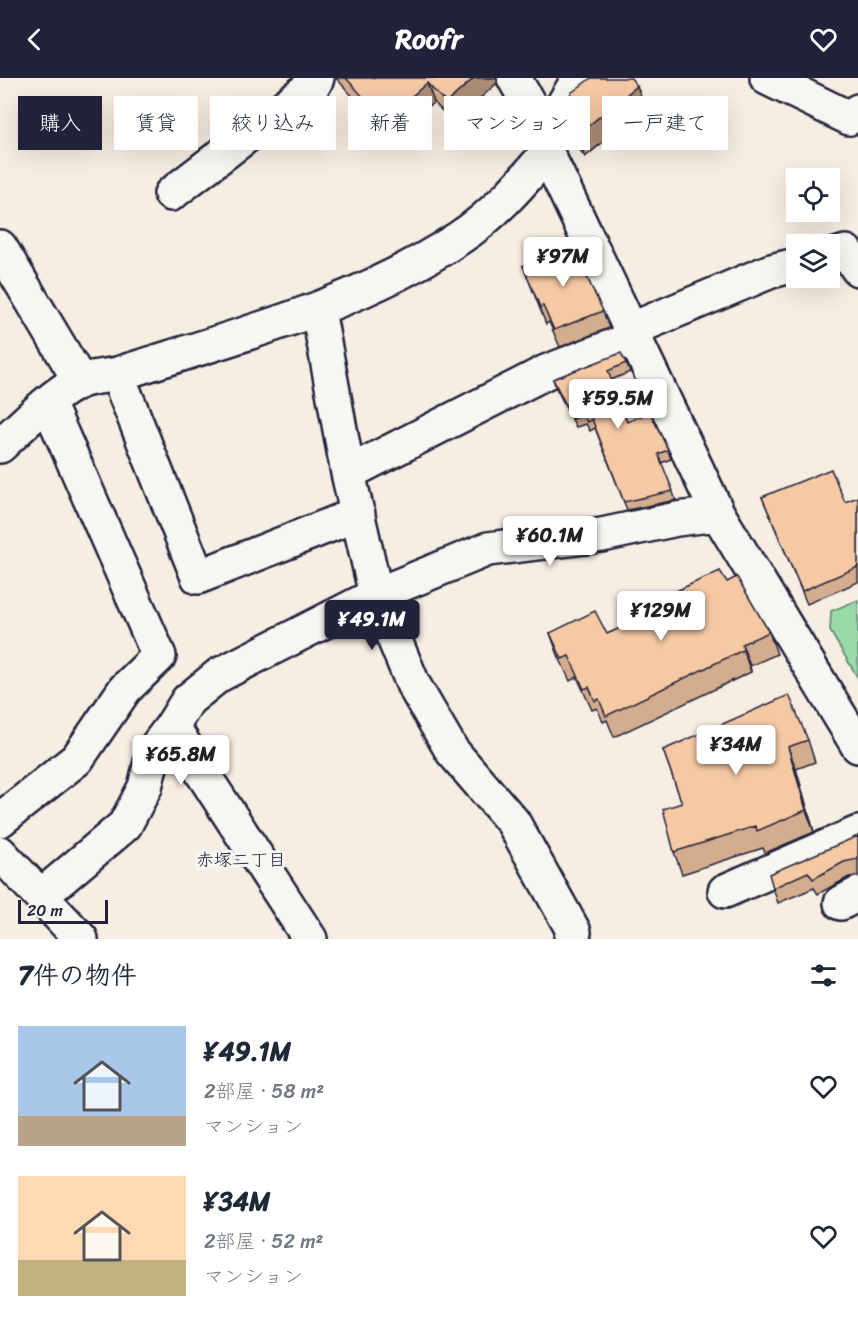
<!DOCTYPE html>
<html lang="ja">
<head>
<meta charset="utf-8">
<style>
	body { margin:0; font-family:Sriracha,"Klee One",sans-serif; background:#f6f6f7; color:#1f2937; height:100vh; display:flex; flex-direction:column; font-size:22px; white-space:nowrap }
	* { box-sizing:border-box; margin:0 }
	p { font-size:20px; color:#747a83 }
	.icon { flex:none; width:33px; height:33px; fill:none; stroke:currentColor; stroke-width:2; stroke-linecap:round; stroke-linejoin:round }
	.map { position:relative; height:861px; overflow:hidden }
	.details { display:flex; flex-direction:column; background:#fff; flex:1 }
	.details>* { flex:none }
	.guide { position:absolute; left:18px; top:18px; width:822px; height:54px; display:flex; gap:12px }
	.controls { position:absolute; left:786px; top:90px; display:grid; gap:12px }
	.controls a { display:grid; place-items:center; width:54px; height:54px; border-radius:0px; background:#fff; box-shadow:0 6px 24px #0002; font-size:30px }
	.scale { position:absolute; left:18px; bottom:15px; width:90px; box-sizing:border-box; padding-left:6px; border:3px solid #22223b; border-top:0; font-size:16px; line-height:21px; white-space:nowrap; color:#22223b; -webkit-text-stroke:4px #f6f6f2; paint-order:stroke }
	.price { position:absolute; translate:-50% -51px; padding:0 14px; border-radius:6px; background:#fff; color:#222; font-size:20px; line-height:39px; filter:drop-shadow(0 2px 3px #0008) }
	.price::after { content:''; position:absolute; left:50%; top:36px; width:18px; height:14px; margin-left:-9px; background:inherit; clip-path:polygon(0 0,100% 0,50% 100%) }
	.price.selected { background:#22223b; color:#fff }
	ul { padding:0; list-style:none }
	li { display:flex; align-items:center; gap:18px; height:150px; padding:0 18px }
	li span { display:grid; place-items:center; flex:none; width:168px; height:120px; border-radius:0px; color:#555 }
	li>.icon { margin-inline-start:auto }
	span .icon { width:72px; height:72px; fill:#fffc; stroke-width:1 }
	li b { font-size:26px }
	h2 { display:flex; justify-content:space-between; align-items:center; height:72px; padding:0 18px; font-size:26px }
	.pill { padding:0 21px; border-radius:0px; background:#fff; box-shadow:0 6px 24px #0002; font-size:21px; line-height:54px }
	.pill.selected { background:#22223b; color:#fff }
	header { display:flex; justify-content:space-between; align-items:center; height:78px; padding:0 18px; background:#22223b; color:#fff; font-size:27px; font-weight:800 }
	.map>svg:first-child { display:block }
	.green { fill:#99dba6; stroke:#5e7e70; stroke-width:1.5 }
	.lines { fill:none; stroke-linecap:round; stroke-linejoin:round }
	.minor-casing { stroke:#22223b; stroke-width:38 }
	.minor { stroke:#f6f6f2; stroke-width:33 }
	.wall { fill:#d4ad8e; stroke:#22223b; stroke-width:1.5 }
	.shaded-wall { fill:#ac8d74; stroke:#22223b; stroke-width:1.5 }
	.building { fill:#f6c9a5; stroke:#22223b; stroke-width:1.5 }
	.labels { text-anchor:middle; stroke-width:6; stroke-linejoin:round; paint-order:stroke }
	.neighbourhood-label { font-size:18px; fill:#22223b; stroke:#f6f6f2 }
</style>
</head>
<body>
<header><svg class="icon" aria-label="back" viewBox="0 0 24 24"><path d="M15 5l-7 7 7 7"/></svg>Roofr<svg class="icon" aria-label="heart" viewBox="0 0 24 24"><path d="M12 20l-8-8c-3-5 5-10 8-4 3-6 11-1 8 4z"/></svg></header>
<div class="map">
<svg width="858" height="861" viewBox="0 0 858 861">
	<rect width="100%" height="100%" fill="#f6ede3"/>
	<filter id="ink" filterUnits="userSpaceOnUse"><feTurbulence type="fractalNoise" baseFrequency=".0167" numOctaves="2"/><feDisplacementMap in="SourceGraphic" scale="12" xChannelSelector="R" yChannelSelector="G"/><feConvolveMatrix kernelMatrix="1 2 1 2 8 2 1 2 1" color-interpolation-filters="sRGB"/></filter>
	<g filter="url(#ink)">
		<path class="green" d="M858,522V600L830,553L831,533Z"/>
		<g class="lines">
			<defs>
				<path id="minor" d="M514,0L546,56L547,75L718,436L858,668
					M767,0L849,40L858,33
					M546,56L579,0
					M171,116L314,6L317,0
					M0,169L80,303
					M830,179L846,174L858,191
					M318,232L348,395L376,517L413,606L452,673L513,744L574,854L571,861
					M630,252L771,193L796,187
					M117,296L198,499L358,436
					M0,368C20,350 56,312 81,303C94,298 108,299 121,295C236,258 357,228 459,160C493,138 521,106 547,75
					M348,395L546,294L634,260
					M172,648L188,622L219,597L376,517L488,471L602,457L677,441L718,436
					M0,742L77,681L125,611L159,578L48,325
					M0,775L81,861
					M725,813L858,755
					M41,818L125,747L145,709L154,672L172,648L310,861
					M841,825L858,816"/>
			</defs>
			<use href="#minor" class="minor-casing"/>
			<use href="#minor" class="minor"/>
		</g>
		<path class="wall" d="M336,0H497V5L453,45L434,24L391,61Z
			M645,29L585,79L568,56L560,34Z
			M523,188L603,233L609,250L560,269L549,244L546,246Z
			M626,285L630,294L611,302L627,344L668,372L671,381L661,385L676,422L627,432L595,350L590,353L586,346L576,349L556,310L553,301Z
			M762,419L845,424L858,419V504L807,526Z
			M727,504L769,554L777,576L750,588L751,594L614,659L607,642L603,644L597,630L592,632L577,599L570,603L558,577L550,555L607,556Z
			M808,662L815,684L796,691L814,754L765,775L763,770L682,796L674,774L682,725L663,672Z
			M858,758V798L849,799L818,816L814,810L778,825L773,810Z"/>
		<path class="shaded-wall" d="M474,0H497V5L453,45L446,25Z
			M427,5L434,24L391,61L384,42Z
			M637,8L645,29L585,79L577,57Z
			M742,566L750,588L751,594L743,572Z
			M788,669L796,691L814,754L806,732Z"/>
		<path class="building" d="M346,0H474L446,25L427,5L384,42Z
			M591,0H631L637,8L577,57L560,34L571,15Z
			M571,166L603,233L554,252L543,228L540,229L523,188Z
			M621,275L626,285L608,293L627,344L650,334L668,372L658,376L673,413L624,424L592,341L587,344L583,337L573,341L553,301Z
			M831,391L845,424L858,419V489L802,513L762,419Z
			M720,493L727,504L737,499L769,554L742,566L743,572L606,638L599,621L595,623L589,609L584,611L569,578L562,581L550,555L595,533L607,556L678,524L674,514Z
			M789,617L808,662L788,669L806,732L757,753L756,748L674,774L663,731L682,725L663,672Z
			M858,758V781L844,784L813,801L808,794L773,810L769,796Z"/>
	</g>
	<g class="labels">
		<g class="neighbourhood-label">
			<text x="241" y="788">赤塚二丁目</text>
		</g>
	</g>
</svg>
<div class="controls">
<a><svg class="icon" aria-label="locate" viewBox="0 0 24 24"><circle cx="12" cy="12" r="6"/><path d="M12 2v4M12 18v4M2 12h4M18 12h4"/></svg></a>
<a><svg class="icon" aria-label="layers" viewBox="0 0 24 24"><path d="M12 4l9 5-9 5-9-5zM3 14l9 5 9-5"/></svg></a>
</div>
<div class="scale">20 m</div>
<b class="price" style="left:563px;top:210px">¥97M</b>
<b class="price" style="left:618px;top:352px">¥59.5M</b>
<b class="price" style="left:550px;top:489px">¥60.1M</b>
<b class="price" style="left:661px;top:564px">¥129M</b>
<b class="price selected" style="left:372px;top:573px">¥49.1M</b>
<b class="price" style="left:736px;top:698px">¥34M</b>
<b class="price" style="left:181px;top:708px">¥65.8M</b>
<div class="guide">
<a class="pill selected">購入</a>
<a class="pill">賃貸</a>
<a class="pill">絞り込み</a>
<a class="pill">新着</a>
<a class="pill">マンション</a>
<a class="pill">一戸建て</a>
</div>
</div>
<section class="details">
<h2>7件の物件<svg class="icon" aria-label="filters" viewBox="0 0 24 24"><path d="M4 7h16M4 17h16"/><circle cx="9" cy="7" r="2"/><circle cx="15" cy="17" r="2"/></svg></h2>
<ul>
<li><span style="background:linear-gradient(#a9c7e8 75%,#b9a48a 0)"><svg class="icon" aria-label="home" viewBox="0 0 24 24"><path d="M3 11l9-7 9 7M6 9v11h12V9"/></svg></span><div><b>¥49.1M</b><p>2部屋 · 58 m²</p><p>マンション</p></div><svg class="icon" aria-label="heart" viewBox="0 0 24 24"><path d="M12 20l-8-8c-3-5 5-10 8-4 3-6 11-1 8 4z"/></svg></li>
<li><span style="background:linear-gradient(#ffd9b3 70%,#c2b280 0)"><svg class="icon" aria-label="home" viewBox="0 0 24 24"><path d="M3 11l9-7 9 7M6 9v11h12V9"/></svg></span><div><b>¥34M</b><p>2部屋 · 52 m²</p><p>マンション</p></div><svg class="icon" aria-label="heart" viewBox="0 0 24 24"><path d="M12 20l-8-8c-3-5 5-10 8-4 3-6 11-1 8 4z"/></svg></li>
</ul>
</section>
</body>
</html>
